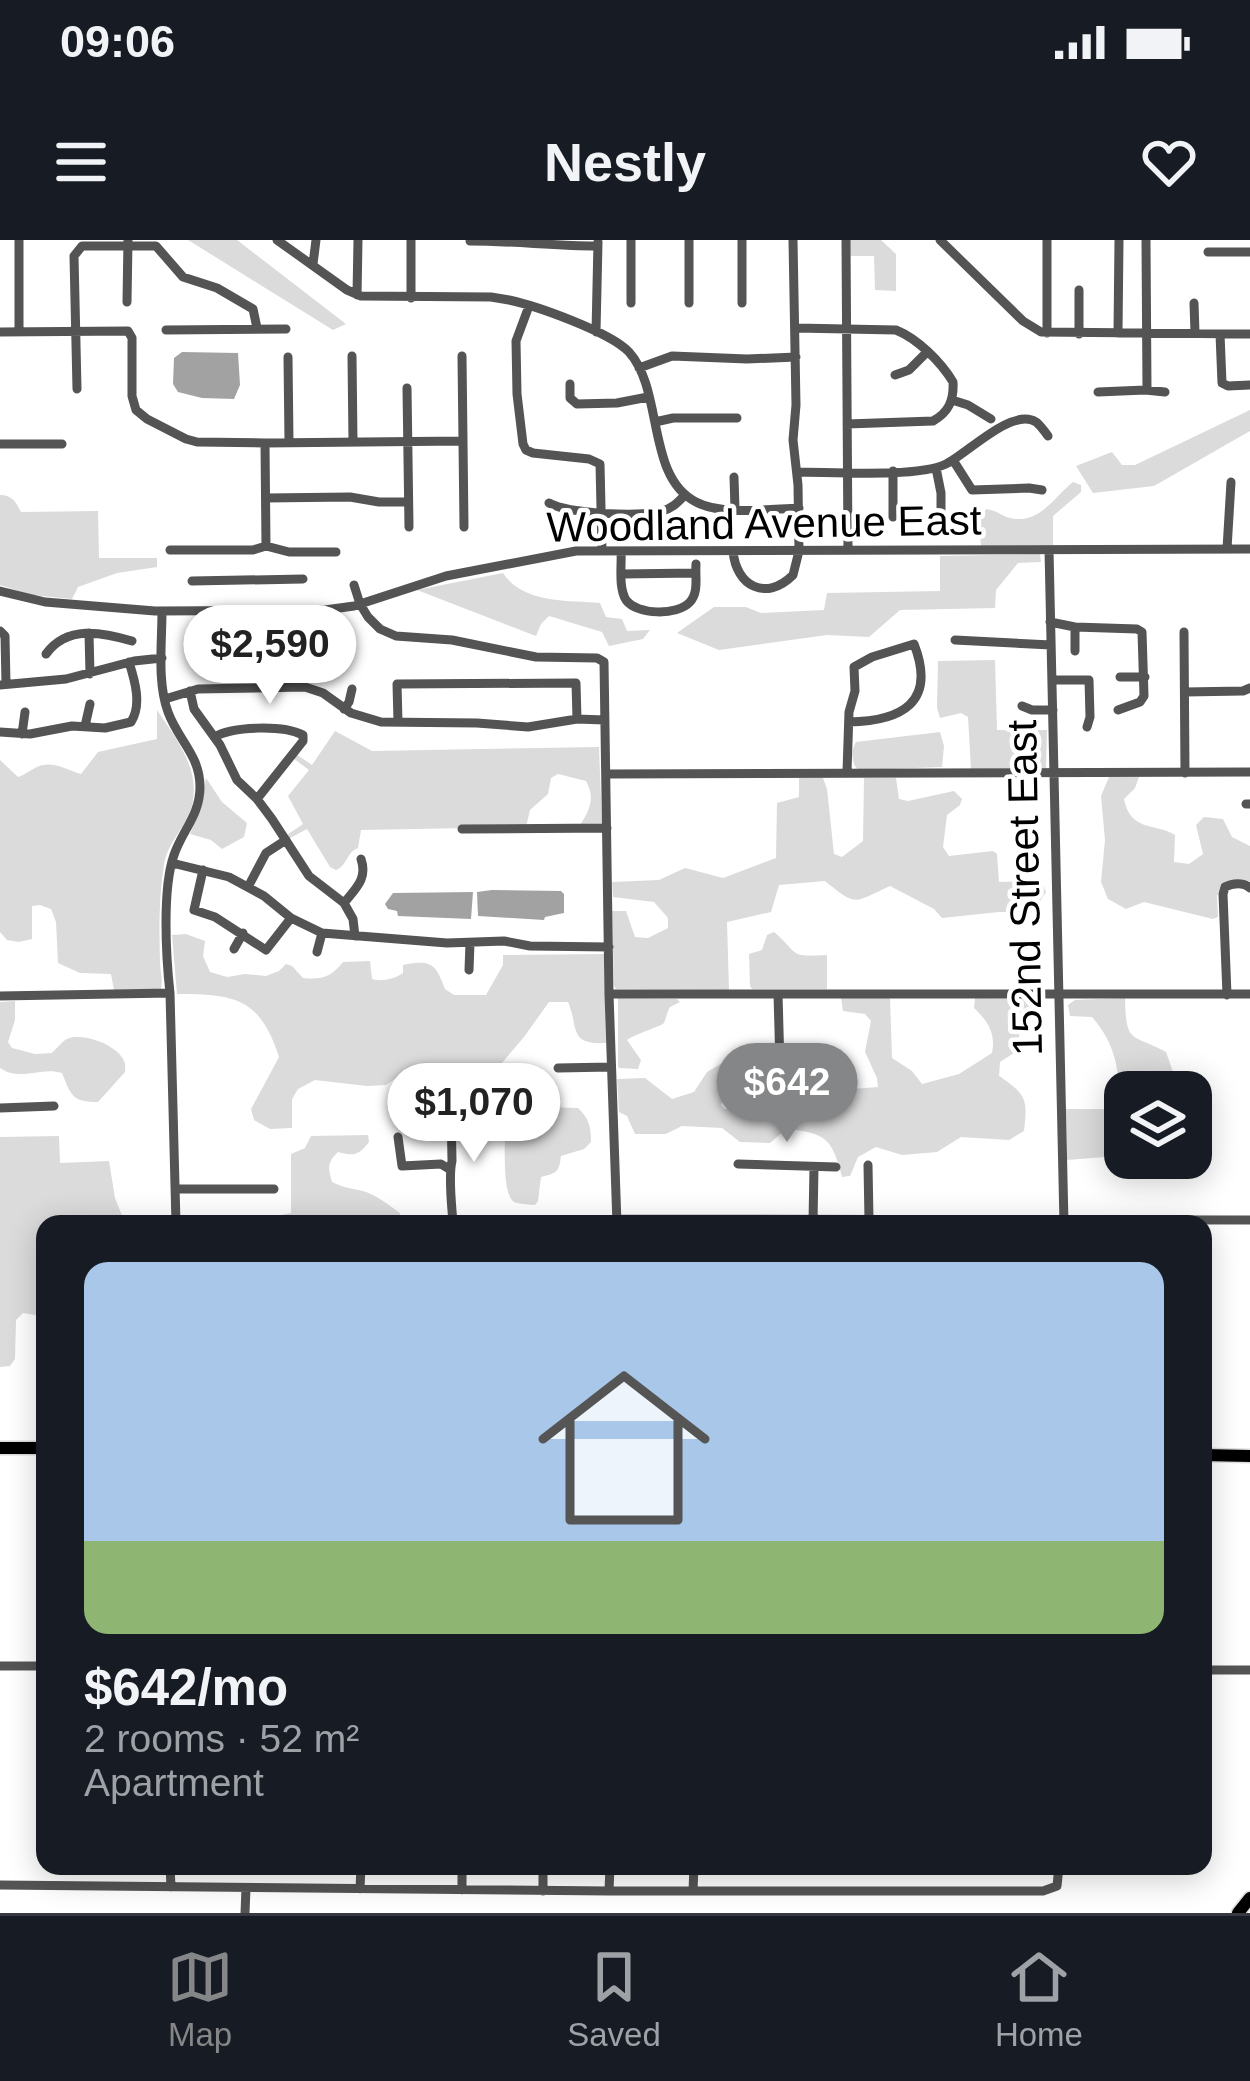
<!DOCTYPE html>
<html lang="en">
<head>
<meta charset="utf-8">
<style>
	body { margin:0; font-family:Arial,sans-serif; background:#242831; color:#f1f3f6; height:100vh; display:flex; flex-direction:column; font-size:45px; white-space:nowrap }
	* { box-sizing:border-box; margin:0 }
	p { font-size:39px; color:#9ea1a6 }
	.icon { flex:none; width:66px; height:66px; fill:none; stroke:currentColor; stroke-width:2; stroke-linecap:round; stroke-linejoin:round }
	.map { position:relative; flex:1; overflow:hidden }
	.side { position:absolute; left:36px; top:975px; width:1176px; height:660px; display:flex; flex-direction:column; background:#171b24; border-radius:24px; box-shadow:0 6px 30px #0003 }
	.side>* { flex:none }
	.controls { position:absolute; left:1104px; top:831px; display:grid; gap:24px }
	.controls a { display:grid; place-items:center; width:108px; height:108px; border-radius:24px; background:#171b24; box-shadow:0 6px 30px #0003; font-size:60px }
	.price { position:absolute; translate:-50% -102px; padding:0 27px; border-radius:42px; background:#fff; color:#222; font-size:39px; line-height:78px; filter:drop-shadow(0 3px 6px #0008) }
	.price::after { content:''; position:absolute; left:50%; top:72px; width:36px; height:27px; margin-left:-18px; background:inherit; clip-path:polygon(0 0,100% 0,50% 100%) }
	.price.current { background:#858687; color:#fff }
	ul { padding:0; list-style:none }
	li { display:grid; align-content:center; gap:24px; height:636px; padding:0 48px }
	li span { display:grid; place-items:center; height:372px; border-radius:24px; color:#555 }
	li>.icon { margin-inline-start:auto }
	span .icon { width:216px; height:216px; fill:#fffc; stroke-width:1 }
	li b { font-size:51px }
	.status { display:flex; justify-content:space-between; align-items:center; height:84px; padding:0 60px; background:#171b24; direction:ltr }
	.status svg { height:33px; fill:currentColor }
	header { display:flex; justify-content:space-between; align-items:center; height:156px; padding:0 48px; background:#171b24; font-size:54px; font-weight:700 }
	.menu { display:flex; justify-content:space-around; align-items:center; height:168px; border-top:3px solid #363941; background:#171b24; font-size:33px; color:#9ea1a6 }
	.menu a { display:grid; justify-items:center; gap:6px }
	.menu .current { color:#858687 }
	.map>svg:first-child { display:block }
	.green { fill:#dbdbdb }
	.water { fill:#a2a2a2 }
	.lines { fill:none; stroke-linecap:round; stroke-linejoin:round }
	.major-casing { stroke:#dbdbdb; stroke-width:15 }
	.minor { stroke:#545454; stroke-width:9 }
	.major { stroke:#000; stroke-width:12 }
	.labels { text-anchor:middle; stroke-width:9; stroke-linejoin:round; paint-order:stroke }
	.street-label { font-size:42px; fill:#000; stroke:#fff }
</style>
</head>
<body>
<div class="status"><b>09:06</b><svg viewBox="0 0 49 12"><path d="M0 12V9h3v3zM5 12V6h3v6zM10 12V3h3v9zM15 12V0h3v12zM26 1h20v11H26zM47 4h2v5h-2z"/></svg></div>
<header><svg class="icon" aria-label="menu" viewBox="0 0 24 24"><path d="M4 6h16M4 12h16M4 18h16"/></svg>Nestly<svg class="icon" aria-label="heart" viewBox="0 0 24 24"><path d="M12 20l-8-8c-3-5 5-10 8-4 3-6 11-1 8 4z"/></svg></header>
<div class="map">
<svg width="1250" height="1673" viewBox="0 0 1250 1673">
	<rect width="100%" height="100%" fill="#fff"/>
	<path class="green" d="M188,0H237L346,84L333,90Z
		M848,0H881L896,14V51L875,50L874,16H848Z
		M1250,170V191L1154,246L1093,253L1076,226L1112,212L1122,225H1135Z
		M1073,242L1081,245V252L1053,276V305L981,306L979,282L986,269C997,270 1004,278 1015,279C1042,281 1054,257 1073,242Z
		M0,255C12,255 16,262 21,272L98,271L99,318H157V327L117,333L78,347L72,359L31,355L0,345Z
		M1040,314L1041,322L1018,323L996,350L995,368L900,370L869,397L827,395L719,410L677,393L714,367H746L761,373L824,370L827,353L940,351V316Z
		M503,333C523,364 568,360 600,363L606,377L622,379L627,391L650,390L643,399L609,406L602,392L549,376L541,384L536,396L417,350Z
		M995,420L997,490H1047L1046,528L971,529L968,477L961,473L940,478L937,468L938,421Z
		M157,470C178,501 205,535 189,574C181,592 167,605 164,625C159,656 159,690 160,721C160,731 163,739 161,749L114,750L111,734L80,733L58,723L56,682L51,669L40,665L32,666V699L19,702L7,700L0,692V520L18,537C24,535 29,531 35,528C52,519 66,530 81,534L98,512L157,499Z
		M335,491L372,511L599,507L602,586L579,587C589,571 596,559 586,541L558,534L551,538L548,554L530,570L526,587L361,590L358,608C346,613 347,626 336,630L330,627L307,589L290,598L287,595L303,584L288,556L309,530L293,518L296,514L312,525Z
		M940,492L944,506L942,527L858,530C851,523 851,510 856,502Z
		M1109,537H1139L1135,548L1124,559C1130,592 1156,583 1175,595L1174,622L1189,624L1203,614L1196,585L1204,577L1223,579L1232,597L1250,606V641L1231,640L1221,645L1217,656L1218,677L1213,679L1144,662L1126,669L1108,659L1101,642L1105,600L1101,556Z
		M206,538L222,562L247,583L244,597L222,609L211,600L190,594L200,571Z
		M799,538H823L827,549L834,614L842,617L863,601L864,538H896L899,559L908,561L954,551L962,559L960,565L947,575L943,607L949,616L993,611L997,614L999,642L1041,641L1046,652L1033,672H999L942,678L934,669L890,646C853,663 857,667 825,641L779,645L771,672L727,682L729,750L616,749L614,746L612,671H626L635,697L648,698L668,688V678L654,662L613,657L612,642L659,640L685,628L723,638L776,618L777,563L799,557Z
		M774,692C801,715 787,717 827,715V749H752L750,746L749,714L762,710L767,695Z
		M186,694L205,701L203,716L210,732L227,737L245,734L266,736L279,731L286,724L292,726L303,738C322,740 331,737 343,722L370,721L372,739C381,742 395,739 403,733V725C431,719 436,724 445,749L454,755H486L503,725V715L604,714L606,803C568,805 579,788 568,762H549L524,797L496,830L405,832L386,845L367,846L315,840L298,849L292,859V888L270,889L254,880L251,869L279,817C260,758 235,754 177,754L172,695Z
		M618,758L677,759L680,762L670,767C667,772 666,778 664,783C662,786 635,794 627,800L641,820L638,829L619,828L618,826Z
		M841,758H890L892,818L912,831L922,844L959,834L992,813C996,794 988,781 974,768L975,758L1030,759C1029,780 1018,793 1014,813L1000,822L999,836C1026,854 1028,859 1024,891L1009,900L961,897L937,912L902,915L876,907L858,917L850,936L842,937C832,898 826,893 786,889L770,903L740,902L722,888L682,886L666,894H635L627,876L619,872L617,839L645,838L672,859L694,852L707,832L734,816L744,820V840L730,846L721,865L724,869L783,863H820L852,849L878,847L877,838L865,812L871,781L865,774L843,771Z
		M1125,758C1126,805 1131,793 1166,812L1180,852H1125L1124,912L1118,916L1067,920L1066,869H1116L1121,866C1118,829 1117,806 1092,777L1070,776L1068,765L1075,760Z
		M15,761V780L8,802L12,808L35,814L52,813C53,812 65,799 67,799C82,792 118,805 124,821C126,825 125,828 125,832L98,862C73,862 71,856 62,833C41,826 20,842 0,828V762Z
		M511,866L578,868C589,878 591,887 591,902L584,909L561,916C559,932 557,933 541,937L538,961L535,965C531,965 518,964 514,962C500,953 506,889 506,871Z
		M368,895L369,902C358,916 354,916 338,912C327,922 328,929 332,942C344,948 351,948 363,951C376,955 389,965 400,973V984H251L254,981L291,973V914L305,908L311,896Z
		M59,896L60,923L109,921L115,958L123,978L121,984H45V1108L41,1076L23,1073L16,1080L15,1119L10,1126L0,1127V897Z"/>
	<path class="water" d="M182,112L238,113L240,145L234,159L202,158L178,152L173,144L174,118Z
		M492,650L561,651L564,654V673L545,677L544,680L478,676L477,652Z
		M473,652L471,679L398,676L397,671L388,669L385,664L393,653Z"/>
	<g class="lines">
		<defs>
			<path id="major" d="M0,1208H45
				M1203,1215L1250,1216
				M1238,1673L1250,1658"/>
		</defs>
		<use href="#major" class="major-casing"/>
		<path class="minor" d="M277,0L347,50L361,56L491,57L509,60C537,66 610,92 629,112C664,151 646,237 696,262C722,276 770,269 799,268
			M411,0V58
			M689,0V63
			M742,0V63
			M846,0L848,310
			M940,0L1023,81L1041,92L1250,94
			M1047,0V93
			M1146,0L1147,150
			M470,1C513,1 555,6 598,6
			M1208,12H1250
			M313,24L316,0
			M357,55L358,0
			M127,62L128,0
			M631,63V0
			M1194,63L1195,93
			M529,66L516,101L517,154L523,204L526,210L533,213L589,219L600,224L602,311
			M796,88L896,90C918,99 941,122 953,142C954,160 949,172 933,181L847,184
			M166,90L286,89
			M0,92L128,91L132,98V156L136,170L147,179L186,199L197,202L265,203L462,201
			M19,92V0
			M596,92L598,2
			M1118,93L1119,0
			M1079,94V50
			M1220,94L1222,143L1228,146L1250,145
			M352,116L353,202
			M462,116L464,287
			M288,117L289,202
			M639,128L672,116L747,119L796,117
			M895,135L909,130L926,113
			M570,144V158L577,164L617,163L648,157
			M407,148L409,287
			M77,149L74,16L82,6H156L183,37L217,48L253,69L257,88
			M1098,152L1145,150L1165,152
			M952,160L968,165L991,179
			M655,182L673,178H737
			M265,203L266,306
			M0,204H62
			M953,220L972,250L1029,248L1042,250
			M936,228L941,253V278
			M893,231V277
			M797,232C832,232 917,238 946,224C967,214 1012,167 1036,182C1039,184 1046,193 1048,196
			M734,237L735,269
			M266,258L350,257L379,262H408
			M549,263C569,274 639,277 662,271C672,269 678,262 685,255
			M1227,309L1231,242
			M170,310H253L266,306L289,312H336
			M1049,310L1064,984
			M621,311C622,325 618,347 626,360C637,375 677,376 690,362C699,352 695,337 696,324
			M733,311C736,346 766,362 793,335
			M622,334L695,333
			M793,335L799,311L798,245L793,200L796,165L793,0
			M192,341L303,339
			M354,345L360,364L368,377L380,389L396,396L452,400L536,417L597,418L604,422L609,754L617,984
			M0,351L45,362L155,371L325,370L354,366L446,336L576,311L1250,309
			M162,371C162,403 157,442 168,472C178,500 200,515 200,547C200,575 182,591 174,615C162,649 166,717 170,753L176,984
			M1050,382L1075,387L1137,389L1142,392L1144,456L1140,462L1118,470
			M1075,387V411
			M0,391L5,396L6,444
			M1184,392L1185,533
			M89,393L90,434
			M955,400L1051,405
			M192,401H349
			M46,414C67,385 102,392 132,401
			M1120,437H1145
			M1052,440H1089L1090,477L1087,487
			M0,445L66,439L134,421L162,418
			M190,451L194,469L220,505L237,540L257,559L272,579L309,636L344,663L353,679L355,696
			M1185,452L1243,451L1250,448
			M165,459L198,449L305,447L323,453L351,473L381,482L477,483L528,487L577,479L605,480
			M1022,466L1032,470H1053
			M344,469L349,462L352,449
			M398,482L397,444L576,443L577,479
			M85,486L90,464
			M0,492L30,494L72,486L105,488L131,482C142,465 135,441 129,422
			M22,494L25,472
			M214,497C234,486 283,485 303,495V501L257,559
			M847,532L849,472L855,451L854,427L872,417L914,404C937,463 901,481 849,482
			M606,534L1250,532
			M1246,564H1250
			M462,589L607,588
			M172,623L229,637L264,656L291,678L322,693L447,703L504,701L530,706L609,707
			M203,630L194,670L215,677L266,710L291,678
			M248,647L266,613L286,600
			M344,663C355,649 368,639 361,619
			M234,709L243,693
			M317,712L322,693
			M469,730L470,703
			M609,754H1250
			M778,754L780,826
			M1227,755L1223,654L1225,647C1232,643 1244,642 1250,648
			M0,756L170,753
			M558,828L611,827
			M451,867L452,921C448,937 452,966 453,984
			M0,868L54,866
			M398,897L402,926L441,924L449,929
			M738,924L836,927
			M868,925L869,980
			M175,949H274
			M617,979L1250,980
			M813,982L814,927
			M0,1426H45
			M1203,1430H1250
			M170,1626L171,1647
			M462,1626V1650
			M540,1626L543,1633V1651
			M0,1645L609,1651H1043L1057,1646L1059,1626
			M360,1649L361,1626
			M609,1651L610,1626
			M693,1651L694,1626
			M245,1673L246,1648"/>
		<use href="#major" class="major"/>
	</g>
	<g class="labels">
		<g class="street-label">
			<text transform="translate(764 283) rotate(-1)" y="15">Woodland Avenue East</text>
			<text transform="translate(1024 648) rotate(-91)" y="15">152nd Street East</text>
		</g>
	</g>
</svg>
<div class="controls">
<a><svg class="icon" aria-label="layers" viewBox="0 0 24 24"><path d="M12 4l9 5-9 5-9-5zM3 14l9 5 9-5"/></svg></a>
</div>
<b class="price" style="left:270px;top:467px">$2,590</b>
<b class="price current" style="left:787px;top:905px">$642</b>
<b class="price" style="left:474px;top:925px">$1,070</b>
<section class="side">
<ul>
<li><span style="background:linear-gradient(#a9c7e8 75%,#8fb573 0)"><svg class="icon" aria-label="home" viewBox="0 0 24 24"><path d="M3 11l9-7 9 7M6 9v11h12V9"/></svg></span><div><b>$642/mo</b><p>2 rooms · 52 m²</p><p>Apartment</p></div></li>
</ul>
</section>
</div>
<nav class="menu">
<a class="current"><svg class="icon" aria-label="map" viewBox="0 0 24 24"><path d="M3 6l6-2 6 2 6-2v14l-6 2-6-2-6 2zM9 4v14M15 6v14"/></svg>Map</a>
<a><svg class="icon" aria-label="saved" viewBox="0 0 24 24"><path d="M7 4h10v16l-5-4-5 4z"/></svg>Saved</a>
<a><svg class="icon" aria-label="home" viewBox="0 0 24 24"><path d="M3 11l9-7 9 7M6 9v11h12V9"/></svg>Home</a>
</nav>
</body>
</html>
